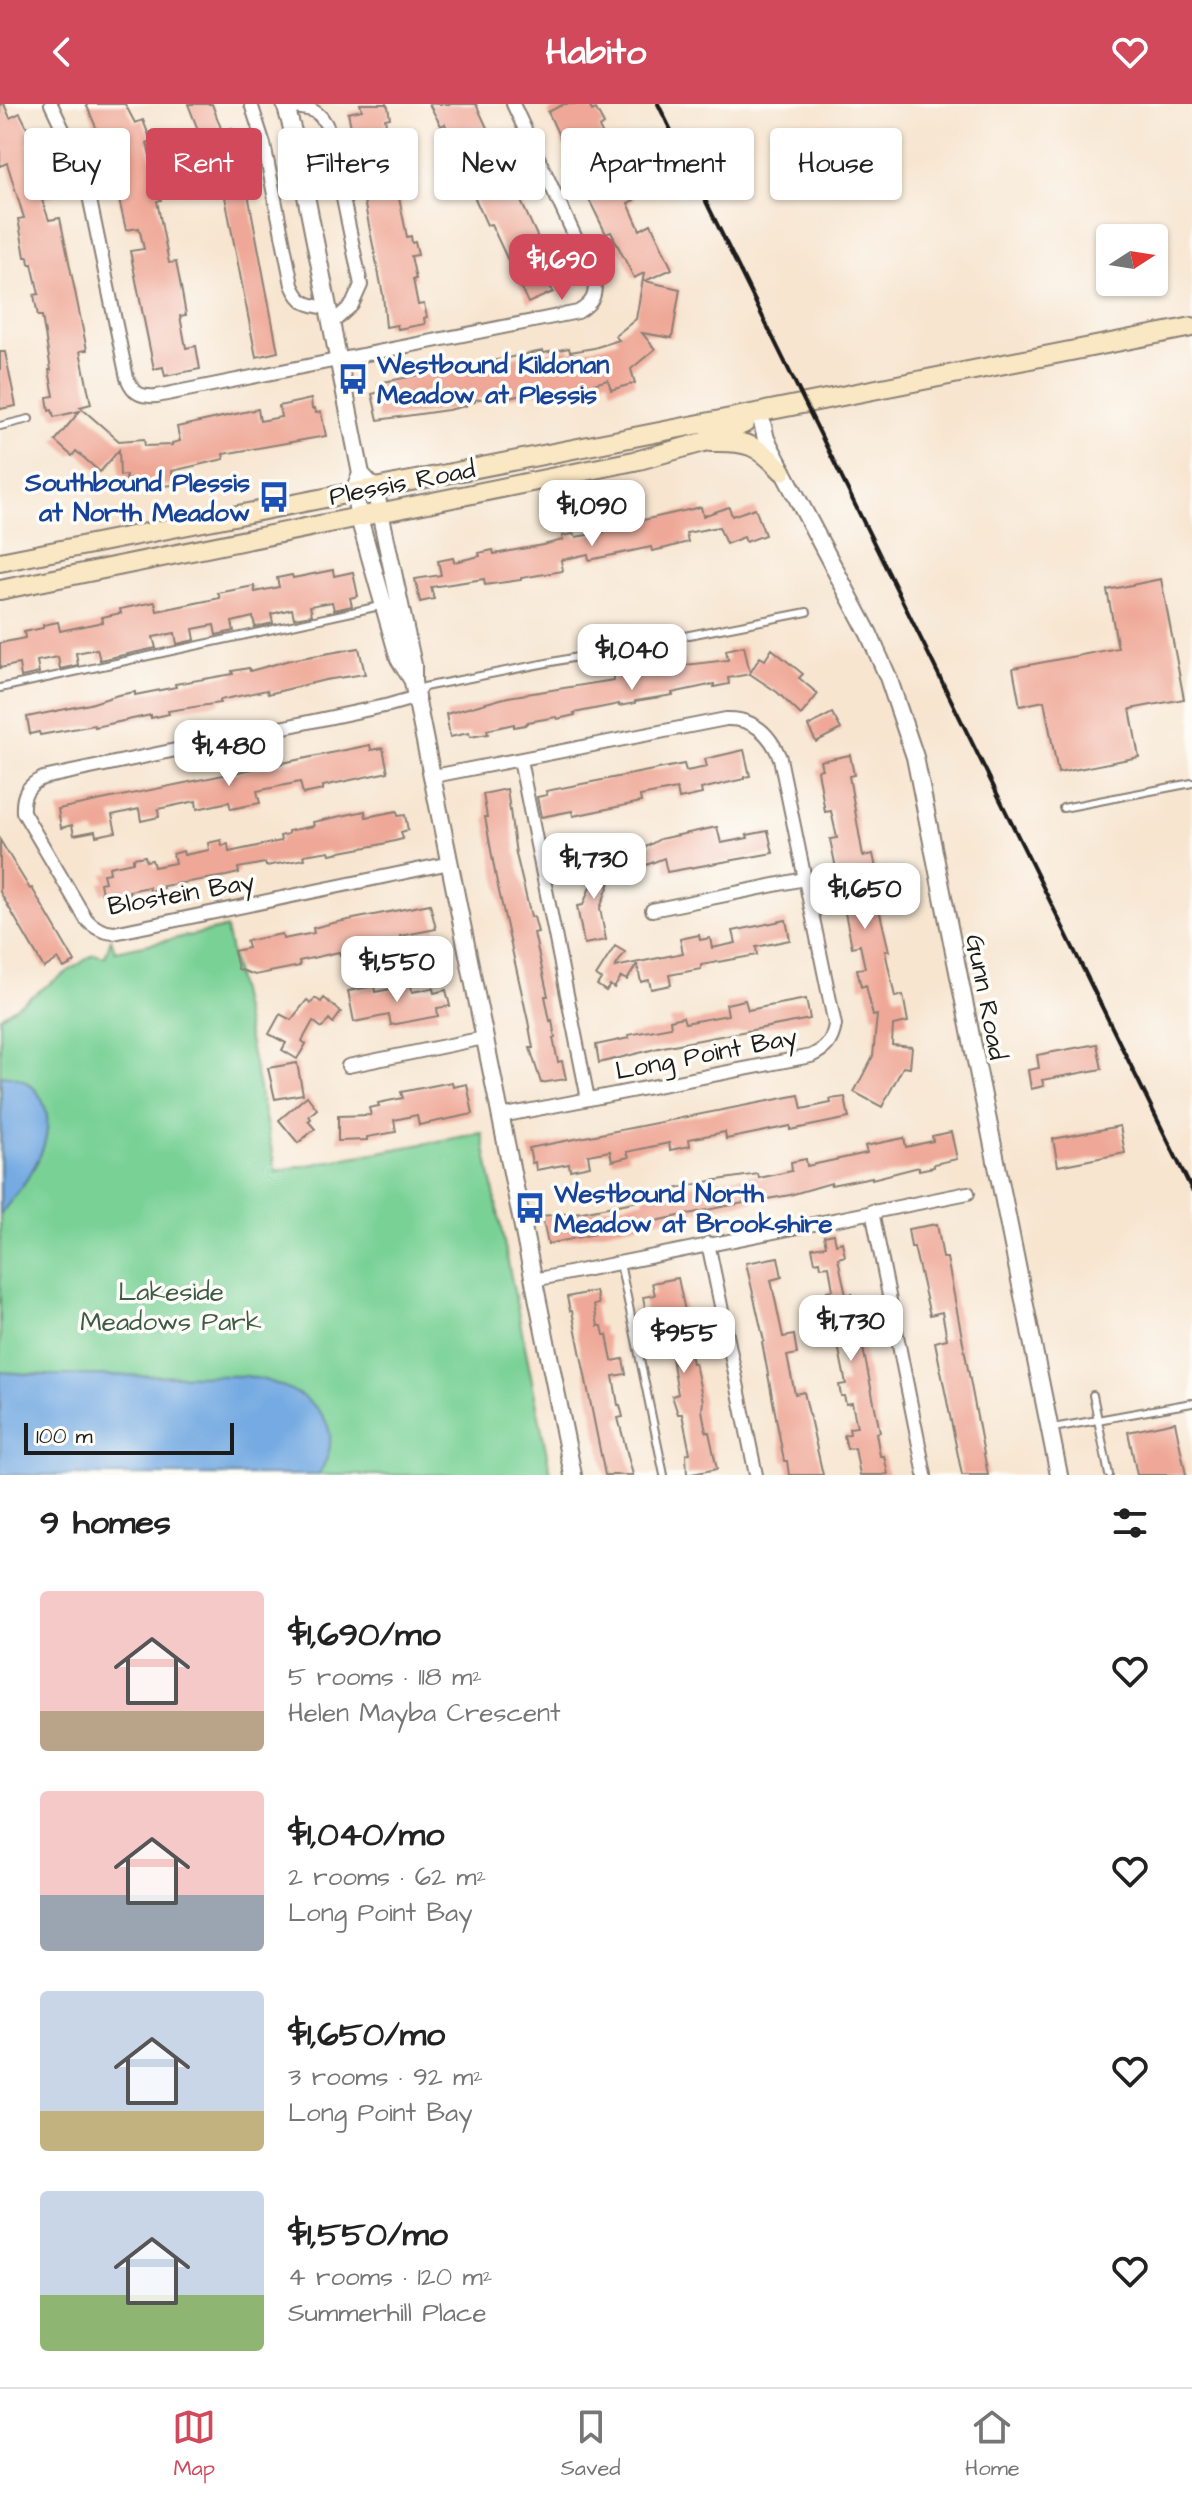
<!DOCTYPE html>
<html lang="en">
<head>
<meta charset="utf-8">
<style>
	body { margin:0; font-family:"Architects Daughter",sans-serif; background:#f6f6f6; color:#222; height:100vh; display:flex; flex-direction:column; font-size:30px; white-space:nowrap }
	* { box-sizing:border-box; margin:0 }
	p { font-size:26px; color:#767676 }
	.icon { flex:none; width:44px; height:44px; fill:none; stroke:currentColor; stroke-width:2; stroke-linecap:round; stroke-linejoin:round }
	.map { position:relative; height:1371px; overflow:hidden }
	.panel { display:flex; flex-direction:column; background:#fff; flex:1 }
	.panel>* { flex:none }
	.guide { position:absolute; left:24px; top:24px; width:1144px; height:72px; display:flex; gap:16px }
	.needle { width:52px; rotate:78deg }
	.tools { position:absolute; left:1096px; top:120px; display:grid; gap:16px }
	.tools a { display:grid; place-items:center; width:72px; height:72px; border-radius:8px; background:#fff; box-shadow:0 2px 6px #0004; font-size:40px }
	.scale { position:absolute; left:24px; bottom:20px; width:210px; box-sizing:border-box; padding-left:8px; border:4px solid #1c1c1c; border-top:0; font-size:22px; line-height:28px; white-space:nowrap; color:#1c1c1c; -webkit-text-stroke:6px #fdfcf7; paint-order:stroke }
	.price { position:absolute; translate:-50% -68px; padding:0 18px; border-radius:16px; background:#fff; color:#222; font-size:26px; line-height:52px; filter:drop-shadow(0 2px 4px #0008) }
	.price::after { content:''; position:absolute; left:50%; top:48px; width:24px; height:18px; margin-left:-12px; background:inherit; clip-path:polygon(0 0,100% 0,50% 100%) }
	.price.active { background:#d1495b; color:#fff }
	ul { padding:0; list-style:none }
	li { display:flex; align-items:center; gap:24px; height:200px; padding:0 40px }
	li span { display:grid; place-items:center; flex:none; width:224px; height:160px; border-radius:8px; color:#555 }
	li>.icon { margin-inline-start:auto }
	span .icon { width:96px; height:96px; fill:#fffc; stroke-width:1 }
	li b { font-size:34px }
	h2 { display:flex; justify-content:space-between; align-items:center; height:96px; padding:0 40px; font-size:34px }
	.tag { padding:0 28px; border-radius:8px; background:#fff; box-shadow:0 2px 6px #0004; font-size:28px; line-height:72px }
	.tag.active { background:#d1495b; color:#fff }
	header { display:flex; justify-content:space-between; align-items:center; height:104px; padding:0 40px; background:#d1495b; color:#fff; font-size:36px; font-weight:700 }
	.dock { display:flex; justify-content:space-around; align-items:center; height:112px; border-top:2px solid #e0e0e0; background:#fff; font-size:22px; color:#767676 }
	.dock a { display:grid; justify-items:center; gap:4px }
	.dock .active { color:#d1495b }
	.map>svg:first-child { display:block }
	.green { fill:#79d196; stroke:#4a7659; stroke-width:2 }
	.water { fill:#75aae2; stroke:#48637f; stroke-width:2 }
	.building { fill:#efa897 }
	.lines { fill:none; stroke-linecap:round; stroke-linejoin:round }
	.service-casing { stroke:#8a8076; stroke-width:10 }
	.minor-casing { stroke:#8a8076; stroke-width:16 }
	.tertiary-casing { stroke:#8a8076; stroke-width:20 }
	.secondary-casing { stroke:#8a8076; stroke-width:22 }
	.service { stroke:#fff; stroke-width:6 }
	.minor { stroke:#fff; stroke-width:12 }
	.tertiary { stroke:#fff; stroke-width:16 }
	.secondary { stroke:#fae7c3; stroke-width:18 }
	.rail { stroke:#1c1c1c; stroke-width:4 }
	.labels { text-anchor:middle; stroke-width:7; stroke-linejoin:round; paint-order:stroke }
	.transit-label { font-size:26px; font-weight:bold; fill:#164399; stroke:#fdfcf7; text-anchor:start }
	.street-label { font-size:26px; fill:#1c1c1c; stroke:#fdfcf7 }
	.park-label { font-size:26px; fill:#3d5b47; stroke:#fdfcf7 }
</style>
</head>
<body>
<header><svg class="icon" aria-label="back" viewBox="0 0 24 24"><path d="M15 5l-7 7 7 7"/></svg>Habito<svg class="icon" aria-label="heart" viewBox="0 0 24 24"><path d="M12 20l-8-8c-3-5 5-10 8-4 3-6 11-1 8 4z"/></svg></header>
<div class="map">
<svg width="1192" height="1371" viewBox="0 0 1192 1371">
	<rect width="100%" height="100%" fill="#fdfcf7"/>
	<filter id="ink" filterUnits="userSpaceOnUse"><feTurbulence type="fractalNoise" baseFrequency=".0125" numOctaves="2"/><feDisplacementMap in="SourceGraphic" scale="16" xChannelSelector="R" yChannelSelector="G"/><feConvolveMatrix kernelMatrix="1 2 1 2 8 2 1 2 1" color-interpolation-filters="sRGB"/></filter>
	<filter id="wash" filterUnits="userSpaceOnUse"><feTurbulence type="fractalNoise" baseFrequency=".006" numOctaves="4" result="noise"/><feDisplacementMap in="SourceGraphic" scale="32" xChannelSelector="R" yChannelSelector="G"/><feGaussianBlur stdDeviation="1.8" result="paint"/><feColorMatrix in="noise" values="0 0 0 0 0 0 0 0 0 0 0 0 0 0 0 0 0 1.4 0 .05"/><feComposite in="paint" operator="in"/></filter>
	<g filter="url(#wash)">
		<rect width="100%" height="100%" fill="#f7e5d0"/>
		<path class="green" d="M226,824L276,1067L482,1029L551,1371H0V913L94,850L105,853L111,835L115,847Z"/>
		<path class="water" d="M1,971C44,974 56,1012 41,1049C32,1072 14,1092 0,1111Z
			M0,1268L45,1271L246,1272C295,1280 357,1313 318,1371H0Z"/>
		<g id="blocks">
			<path class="building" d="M0,0H4L10,14L20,9L34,37L28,40L35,62L44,59L55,91L42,96L49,116L60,114L87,246L80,247L91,300L80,303L119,337L144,335L145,342L172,341V339L180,337L177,323L258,305L260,317L281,313L279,302L311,295L312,305H315L316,309L321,308L326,332L223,350L224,355L172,367L173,381L149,383L126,382V371L120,372L119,346L100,368L76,347L72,352L55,337L80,307L54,313L52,306L49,307L47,293L54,292L49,266H51L42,212H38L34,191L39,190L32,160H29L28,153H25L23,141L18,115L24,114L7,59L0,62Z
				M86,0H125L135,19L143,16L151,37L147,39L161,96L157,97L169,159L176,158L181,183L186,211L180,212L186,244L196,242L200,265L165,272L163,263L154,265L130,147L144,145L139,124L126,126L110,56Z
				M188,0H212L222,27L232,24L242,58L278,248L256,253L221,72L208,75L195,27L198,26Z
				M360,0H386L388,3L390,14L385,15L390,38H388L393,65L401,63L403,76L400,77L401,83L397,84L407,133L411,132L412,139L415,138L418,151L411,152L416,175H413L418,201L424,200L427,213L424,214L425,220L398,225L397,221L386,223L383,191L350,27H352L348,9L362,6Z
				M429,0H476L557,175L548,179L553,188L528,199L491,120L487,121L478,101L454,50L459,48L445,20L441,22Z
				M564,0H589L592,7L596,5L604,20L599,23L612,50L610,51L634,96L628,99L640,126L651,120L661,141L672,165L645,177L680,185L672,234L642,229L655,245L631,265L635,279L611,286L608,276L556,290L530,289L505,295L504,290L475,296V298L466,300V302L448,306L378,316L372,290L380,288L378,279L543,247L544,249L569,244L570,248L594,244L619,236L615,232L636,215L644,169L634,174L611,128L606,130L577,71L548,8Z
				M0,248H5L16,302L0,305Z
				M701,403L703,412L729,403L732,412L755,404L765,431L746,438L744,433L726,440L719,423L686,429L688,438L666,444L652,447L651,443L589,456L588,450L561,456L563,467L521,474V476L485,481L484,475L431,483L434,495L420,498L415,475L441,471L438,457L453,454L454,458L480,452L479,449L493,446L494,450L543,441L563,436L562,432L573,430L576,433L604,428L603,425Z
				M333,466L334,472L353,468L358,492L350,494L352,502L334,506L332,498L310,502L312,511L294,514L292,505L271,510L273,519L255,523L253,513L232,518L234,527L216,531L214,521L193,525L195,536L177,540L175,529L153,533L156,544L100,556L97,545L76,549L78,561L60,565L58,553L37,557L39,569L21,573L19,560L0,564V539L25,534L24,528L43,524V521L58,518L60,527L79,523L103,518L102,513L121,509L120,505L155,498L157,507L220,494L218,489L254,482L255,488L279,483L277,474L292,471L293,474Z
				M1161,475L1184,595L1130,605L1139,653L1058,669L1044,597L1020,602L1013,564L1118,544L1107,486Z
				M744,542L750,569L760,553L765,556L772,545L803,570L799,574L818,590L801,611L777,588L750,570L728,574L729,580L714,583V580L672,589L673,591L635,597V599L619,602V600L574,609L575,611L557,615L556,613L528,618L525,621L514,623V620L487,626L488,630L470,633L469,629L450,633L446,610L508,593L614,576L612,569L629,566L630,573L652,568V565L685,555L686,561L728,556L726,546Z
				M359,544L365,570L325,576L268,590L267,586L220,596V599L168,607L169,610L151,614V611L95,623L94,621L40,631L39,628L30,630L27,613L90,600L118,591L135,588V591L176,583L175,580L233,570L232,567L249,564L250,567L290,556Z
				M832,609L841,625L816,638L808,622Z
				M370,641L371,646L383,644L388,668L323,682V686L303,690L300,678L257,687L260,699L231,705L229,698L197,705L196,697L158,705L159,713L141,717L139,705L112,711L116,728L96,732L95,727L74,731L72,721L61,724L58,705Z
				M744,646L750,672L744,673V675L701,685L702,690L679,695L677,685L640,692L641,698L573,712L572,707L541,713L537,693L547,691L546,687L684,660L686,667L707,663L705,655Z
				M850,651L854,671L849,672L863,752L873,750L879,778L873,780L889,847H885L895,893L903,891L908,918L893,921L892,941L912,943L910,964L903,963L882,1003L854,988L873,952L877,911L873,912L866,881L861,883L857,865L865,864L860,841L852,843L830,735L837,734L831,707L825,708L818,666L822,665L820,657Z
				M507,685L516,750L531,813H534L538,828L534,829L548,892H545L550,917L552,916L555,934H553L558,958L562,957L566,975L541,979L530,944H533L528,917L496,774L485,713H487L483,690Z
				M365,707L366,713L397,707L398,712L405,711L408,726L401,728L403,735L378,741L330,750L329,747L304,751L305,755L266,762L265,759L238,764L239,769L226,772L163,782L164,784L150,787L149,783L129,787L130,792L115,795L113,787L102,790L100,779L105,778L103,770L110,769L109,763L133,758V754L145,752L146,757L152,756L154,763L175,759L173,750L183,747L184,751L209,746L208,739L221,736L222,742L228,740L229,748L281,737L280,732L288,730V727L314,722L313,718Z
				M717,723L721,739L748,734L747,731L768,727L773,749L667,768L664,754L626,769L613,741L630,734L637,748L660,735Z
				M0,736L30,785L32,784L75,858L64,864L58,855L44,864L0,788Z
				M586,754L615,765L600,804L606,836L584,840L577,802L583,801L593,775L579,770Z
				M430,800L436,825L400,832L402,840L340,851L339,848L299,857L300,862L255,871L238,865L234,847L248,844L246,837L282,830L283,835L314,829L313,824L333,819Z
				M786,816L790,836L756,843L757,851L701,861V865L669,871L671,881L651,885L649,876L641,878L637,860L627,876L621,873L614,884L610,881L606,887L597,881L601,875L596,872L615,842L625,848L615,863L683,849L680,835L699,831L700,836L710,834L712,844L736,839L733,827Z
				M411,881L412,888L433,884L434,889L446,886L450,902L437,904L438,912L391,921L389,911L354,918L348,887L374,882L375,888Z
				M315,894L321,898L324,894L341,908L333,919L329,915L322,924L313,917L302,937L306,940L297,955L282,946L286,939L269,930L280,910L291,916L307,896L311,899Z
				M806,895L810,915L663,943L599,959L596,941L629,934L628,931L671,923L670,916L683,913L685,919L728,911L726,900L745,896L748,906Z
				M1097,940L1102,965L1042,976L1044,982L1031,985L1028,966L1039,964L1037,951Z
				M297,959L303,990L275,995L268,964Z
				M452,978L453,983L467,980L473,1010L419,1021L417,1011L394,1016L396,1028L367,1033V1036L338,1037V1012L371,1011L369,1004L379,1002L378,999L403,994L401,988Z
				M799,991L802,1005L831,999L830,995L845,993L849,1014L790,1026V1022L726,1035L725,1028L689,1035L690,1042L670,1046L669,1039L627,1048L629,1053L612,1057L610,1047L588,1051L590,1062L570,1066L569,1060L536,1066L535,1058L532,1059L529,1044Z
				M307,992L317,1005L309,1012L311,1015L308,1017L315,1025L298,1039L279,1016Z
				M1120,1022L1125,1049L1058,1062L1053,1035Z
				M951,1028L957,1055L934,1060V1063L919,1066V1063L872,1075V1073L831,1081V1079L790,1091L721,1103L548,1140L542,1112L582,1108L644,1096L643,1092L711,1077L758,1070L759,1074L792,1067L791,1058L806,1055L807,1062L867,1049L865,1042L904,1034L906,1043L933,1037L932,1032Z
				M937,1120L943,1154H947L988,1371H962L935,1238L947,1235L942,1208L930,1211L914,1143H911L908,1125Z
				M834,1130L836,1140L842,1138L845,1152L838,1154L846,1191L852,1190L880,1328L876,1329L880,1352H884L888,1370L882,1371H860L855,1344L847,1345L844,1331L850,1330L849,1324L857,1323L852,1299L846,1300L844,1292H841L839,1281L846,1280L838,1241L830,1243L827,1228L829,1227L822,1195L828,1194L827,1187L833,1186L829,1162L821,1163L820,1157L815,1158L812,1144L826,1142L824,1132Z
				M778,1153L782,1173L771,1176L783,1233L794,1231L797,1250L787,1252L795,1290L804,1288L823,1371H789L787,1357H784L762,1238L764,1237L746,1159Z
				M678,1174L691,1236L687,1237L692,1259H695L703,1297L702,1306L706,1328H709L717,1365L687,1371L686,1350L690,1349L682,1310H678L672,1292L678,1290L664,1206L646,1210L643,1193L655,1191L652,1179Z
				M596,1187L599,1200L594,1201L598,1222H602L604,1231H607L612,1257L623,1255L626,1270L613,1272L618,1301H620L623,1313L618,1314L633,1371H605L572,1207H570L567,1193Z
				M1175,1318L1186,1371H1137L1128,1328Z"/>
		</g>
	</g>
	<g filter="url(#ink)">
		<use href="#blocks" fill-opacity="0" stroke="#8a8076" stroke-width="2"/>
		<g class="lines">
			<defs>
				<path id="service" d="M0,322L29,315
					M0,584L380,502
					M419,590L424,583L807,508
					M1063,704L1192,679
					M620,1159L664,1371
					M1093,1291L1109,1371
					M1053,1324L1192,1299"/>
				<path id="minor" d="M51,0L80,61L87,82L127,274C134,290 140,293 157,292L578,208C593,199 597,191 594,173L513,0
					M251,0L264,40L292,181C300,200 308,201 328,204
					M286,3C310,4 320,4 329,27L361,181L352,201L331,220
					M417,593L389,601L43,674C27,681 22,691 23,708L86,815C94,824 102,828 114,829L450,759
					M520,656L588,995
					M434,672L726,615C754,614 770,630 780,654L835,921C832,938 826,945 811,952L501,1012
					M652,806L804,775
					M348,962L484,934
					M872,1107L925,1371
					M708,1139L756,1371
					M534,1176L968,1089"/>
				<path id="tertiary" d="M285,0L294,31L361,370L354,387L359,414L399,555L413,577
					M760,310L766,335L869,530L888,573L915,653L1059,1371
					M361,370L375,385L413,561V578L573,1371"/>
				<path id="secondary" d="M710,338C747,337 757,340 782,367
					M0,458L1192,223
					M0,486L639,356L704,338L745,319"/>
			</defs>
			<use href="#service" class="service-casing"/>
			<use href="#minor" class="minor-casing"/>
			<use href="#tertiary" class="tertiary-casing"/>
			<use href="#secondary" class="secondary-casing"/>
			<use href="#service" class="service"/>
			<use href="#minor" class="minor"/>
			<use href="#tertiary" class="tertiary"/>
			<use href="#secondary" class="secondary"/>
			<path class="rail" d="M658,0L1192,1086"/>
		</g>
	</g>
	<defs>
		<symbol id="bus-bare" viewBox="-9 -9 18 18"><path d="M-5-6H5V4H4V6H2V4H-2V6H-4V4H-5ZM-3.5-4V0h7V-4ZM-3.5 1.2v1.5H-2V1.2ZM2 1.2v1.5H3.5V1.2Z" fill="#1a4fb4" stroke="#fdfcf7" stroke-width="2.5" paint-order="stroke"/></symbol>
	</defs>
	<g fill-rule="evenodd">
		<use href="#bus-bare" x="331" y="253" width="44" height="44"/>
		<use href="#bus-bare" x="252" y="371" width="44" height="44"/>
		<use href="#bus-bare" x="508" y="1082" width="44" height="44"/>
	</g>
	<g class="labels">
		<g class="transit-label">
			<text x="377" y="269">Westbound Kildonan<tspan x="377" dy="30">Meadow at Plessis</tspan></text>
			<text x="250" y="387" text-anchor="end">Southbound Plessis<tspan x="250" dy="30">at North Meadow</tspan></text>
			<text x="554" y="1098">Westbound North<tspan x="554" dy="30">Meadow at Brookshire</tspan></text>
		</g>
		<g class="street-label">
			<text transform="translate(402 378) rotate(-11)" y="9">Plessis Road</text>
			<text transform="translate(181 789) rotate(-10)" y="9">Blostein Bay</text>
			<text transform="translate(987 893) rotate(79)" y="9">Gunn Road</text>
			<text transform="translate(706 949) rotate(-11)" y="9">Long Point Bay</text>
		</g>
		<g class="park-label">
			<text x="171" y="1196">Lakeside<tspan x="171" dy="30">Meadows Park</tspan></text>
		</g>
	</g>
</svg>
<div class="tools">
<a><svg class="needle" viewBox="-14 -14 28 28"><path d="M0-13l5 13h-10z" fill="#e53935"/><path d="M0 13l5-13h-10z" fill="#767676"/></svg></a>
</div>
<div class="scale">100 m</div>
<b class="price active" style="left:562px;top:198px">$1,690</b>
<b class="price" style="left:592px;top:444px">$1,090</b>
<b class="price" style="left:632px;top:588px">$1,040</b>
<b class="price" style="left:229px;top:684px">$1,480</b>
<b class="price" style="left:594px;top:797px">$1,730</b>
<b class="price" style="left:865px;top:827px">$1,650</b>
<b class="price" style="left:397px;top:900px">$1,550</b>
<b class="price" style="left:851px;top:1259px">$1,730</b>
<b class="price" style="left:684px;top:1271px">$955</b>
<div class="guide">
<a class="tag">Buy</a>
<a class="tag active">Rent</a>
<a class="tag">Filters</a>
<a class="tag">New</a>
<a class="tag">Apartment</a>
<a class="tag">House</a>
</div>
</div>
<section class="panel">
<h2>9 homes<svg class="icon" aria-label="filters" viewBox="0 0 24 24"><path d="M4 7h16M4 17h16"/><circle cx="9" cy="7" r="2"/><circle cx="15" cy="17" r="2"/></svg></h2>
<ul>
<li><span style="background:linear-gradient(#f6c9c9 75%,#b9a48a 0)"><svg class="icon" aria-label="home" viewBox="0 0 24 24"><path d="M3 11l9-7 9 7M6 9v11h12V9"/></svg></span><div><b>$1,690/mo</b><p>5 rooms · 118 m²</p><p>Helen Mayba Crescent</p></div><svg class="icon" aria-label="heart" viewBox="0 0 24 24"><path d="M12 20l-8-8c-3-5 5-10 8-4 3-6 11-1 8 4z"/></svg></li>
<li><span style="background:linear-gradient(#f6c9c9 65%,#9aa5b1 0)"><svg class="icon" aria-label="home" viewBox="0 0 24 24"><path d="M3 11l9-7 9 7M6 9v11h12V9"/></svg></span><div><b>$1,040/mo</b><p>2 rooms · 62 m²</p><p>Long Point Bay</p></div><svg class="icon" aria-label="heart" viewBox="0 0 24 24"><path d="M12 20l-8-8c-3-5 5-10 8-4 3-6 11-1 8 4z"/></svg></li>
<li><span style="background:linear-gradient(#c9d6e8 75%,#c2b280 0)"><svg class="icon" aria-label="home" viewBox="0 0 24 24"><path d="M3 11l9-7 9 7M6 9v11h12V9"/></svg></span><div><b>$1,650/mo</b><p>3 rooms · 92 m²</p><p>Long Point Bay</p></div><svg class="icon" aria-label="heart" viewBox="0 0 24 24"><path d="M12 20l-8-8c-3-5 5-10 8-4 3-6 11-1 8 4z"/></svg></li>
<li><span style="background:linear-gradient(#c9d6e8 65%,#8fb573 0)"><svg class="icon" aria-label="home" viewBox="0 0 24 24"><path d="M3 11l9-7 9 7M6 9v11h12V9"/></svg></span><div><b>$1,550/mo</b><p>4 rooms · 120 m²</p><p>Summerhill Place</p></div><svg class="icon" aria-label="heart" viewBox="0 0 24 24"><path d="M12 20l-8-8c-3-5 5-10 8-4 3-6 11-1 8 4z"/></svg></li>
</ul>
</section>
<nav class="dock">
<a class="active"><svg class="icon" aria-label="map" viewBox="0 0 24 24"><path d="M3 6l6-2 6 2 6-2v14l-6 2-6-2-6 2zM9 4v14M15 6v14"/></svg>Map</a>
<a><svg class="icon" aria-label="saved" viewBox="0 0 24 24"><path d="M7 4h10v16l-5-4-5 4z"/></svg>Saved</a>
<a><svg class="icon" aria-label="home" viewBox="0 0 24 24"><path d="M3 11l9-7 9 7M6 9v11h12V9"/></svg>Home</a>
</nav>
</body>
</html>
